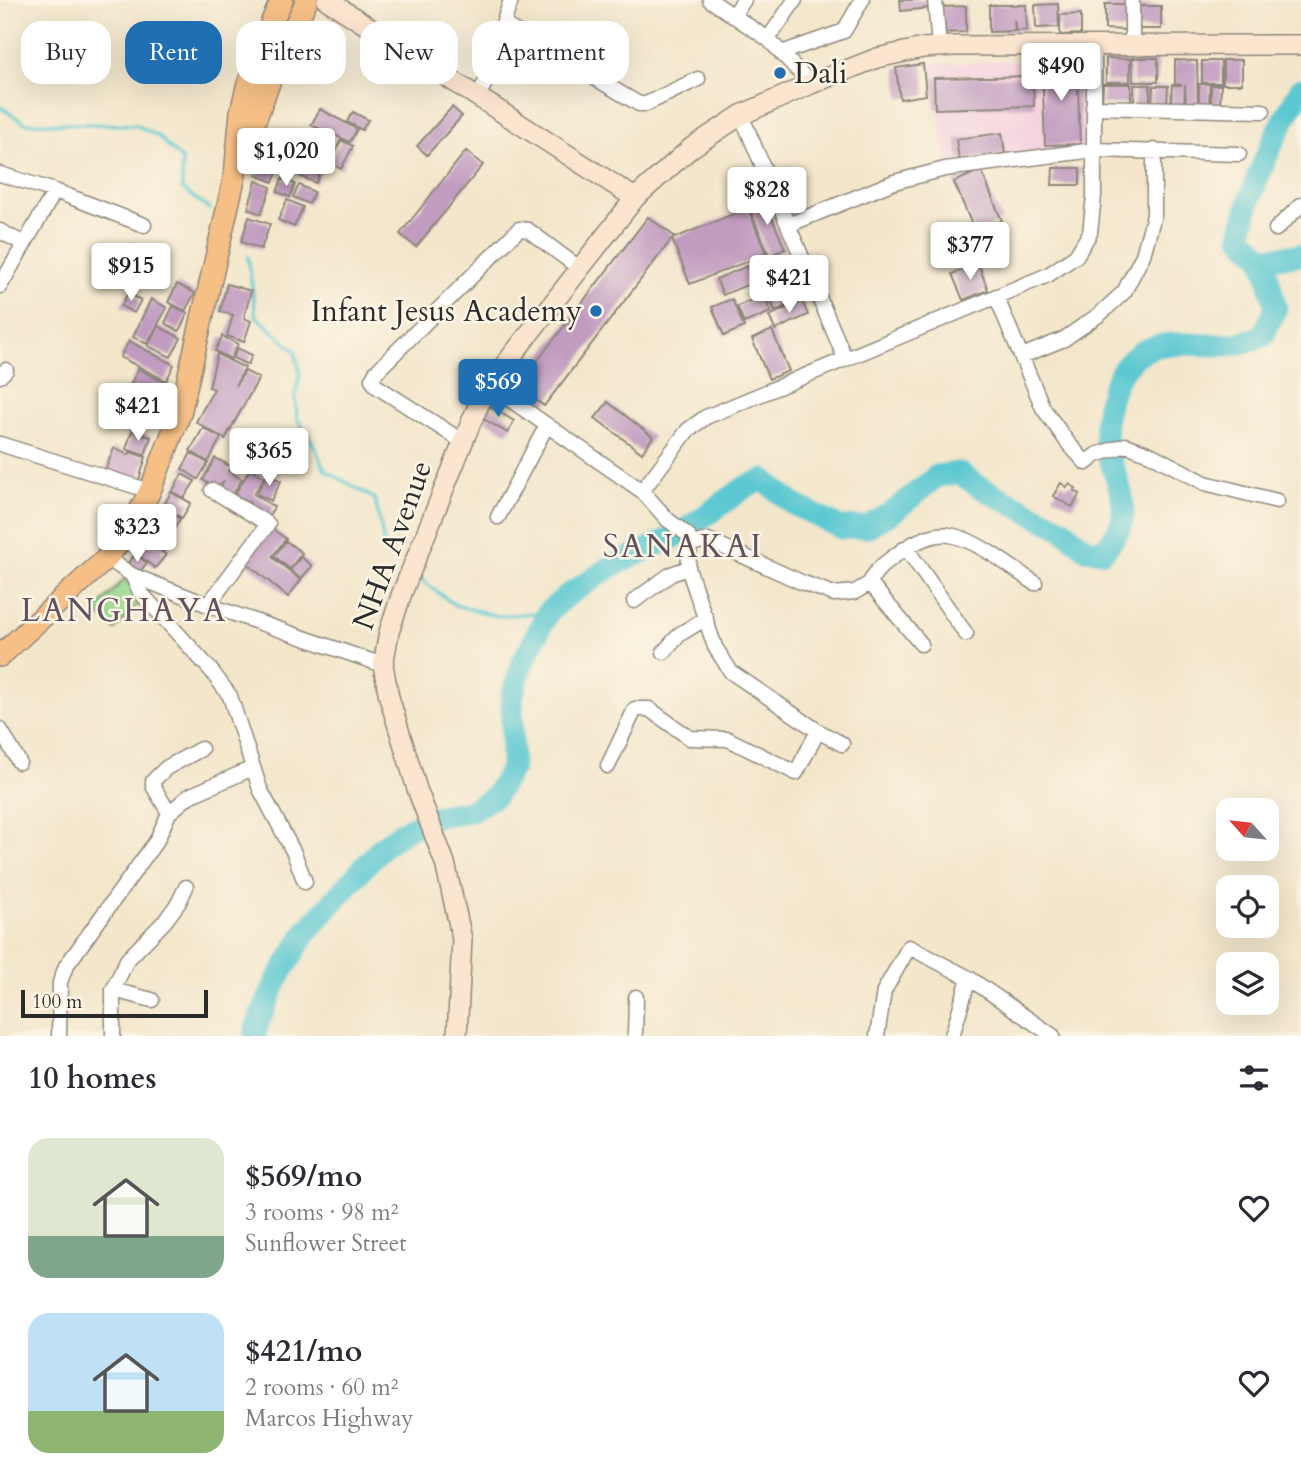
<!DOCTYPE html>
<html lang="en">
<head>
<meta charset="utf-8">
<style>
	body { margin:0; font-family:Cardo,serif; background:#f2f2f3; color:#2b2b33; height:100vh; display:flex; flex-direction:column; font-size:26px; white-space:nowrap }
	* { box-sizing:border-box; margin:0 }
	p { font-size:23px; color:#7c7c81 }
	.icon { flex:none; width:38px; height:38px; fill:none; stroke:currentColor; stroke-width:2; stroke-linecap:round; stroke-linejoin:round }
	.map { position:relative; height:1036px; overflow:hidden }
	.drawer { display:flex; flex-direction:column; background:#fff; flex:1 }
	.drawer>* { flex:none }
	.banner { position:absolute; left:21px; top:21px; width:700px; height:63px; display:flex; gap:14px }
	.needle { width:46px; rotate:297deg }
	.controls { position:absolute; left:1216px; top:798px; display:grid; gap:14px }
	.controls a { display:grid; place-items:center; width:63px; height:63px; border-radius:14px; background:#fff; box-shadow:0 7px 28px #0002; font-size:35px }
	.scale { position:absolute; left:21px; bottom:18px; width:187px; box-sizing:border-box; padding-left:7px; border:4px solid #2b2b2b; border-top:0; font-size:19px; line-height:24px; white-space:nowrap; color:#2b2b2b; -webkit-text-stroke:5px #fcf5e5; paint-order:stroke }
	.price { position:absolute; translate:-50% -60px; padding:0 16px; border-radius:7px; background:#fff; color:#222; font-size:23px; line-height:46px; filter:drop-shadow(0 2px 4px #0008) }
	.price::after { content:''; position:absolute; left:50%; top:42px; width:21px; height:16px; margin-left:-10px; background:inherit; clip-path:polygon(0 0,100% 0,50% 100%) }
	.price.active { background:#1f6fb2; color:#fff }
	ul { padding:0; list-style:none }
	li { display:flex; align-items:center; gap:21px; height:175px; padding:0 28px }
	li span { display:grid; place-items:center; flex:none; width:196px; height:140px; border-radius:21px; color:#555 }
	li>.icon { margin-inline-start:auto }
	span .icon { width:84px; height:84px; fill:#fffc; stroke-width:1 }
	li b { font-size:30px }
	h2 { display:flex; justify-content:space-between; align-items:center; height:84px; padding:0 28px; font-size:30px }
	.pill { padding:0 24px; border-radius:21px; background:#fff; box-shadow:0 7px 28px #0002; font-size:24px; line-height:63px }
	.pill.active { background:#1f6fb2; color:#fff }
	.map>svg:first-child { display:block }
	.built { fill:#f4cfde }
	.green { fill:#95d68e; stroke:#60805c; stroke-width:2 }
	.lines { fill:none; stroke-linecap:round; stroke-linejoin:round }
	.stream { stroke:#5cc8d2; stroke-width:3.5 }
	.river { stroke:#5cc8d2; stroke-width:23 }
	.building { fill:#c19bc0 }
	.street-casing { stroke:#8f887b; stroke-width:17 }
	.secondary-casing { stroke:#8f887b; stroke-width:22 }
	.primary-casing { stroke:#8f887b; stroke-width:24 }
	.street { stroke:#fff; stroke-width:14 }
	.secondary { stroke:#fbe5cf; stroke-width:19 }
	.primary { stroke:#f5bf86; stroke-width:21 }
	.poi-dot { fill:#1f6fb2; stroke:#fcf5e5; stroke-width:2.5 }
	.labels { text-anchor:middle; stroke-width:5; stroke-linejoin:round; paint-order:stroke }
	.poi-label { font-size:30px; fill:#2b2b2b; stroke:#fcf5e5; text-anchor:start }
	.street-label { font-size:30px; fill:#2b2b2b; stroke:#fcf5e5 }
	.neighbourhood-label { font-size:32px; letter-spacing:2px; fill:#60525f; stroke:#fcf5e5 }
</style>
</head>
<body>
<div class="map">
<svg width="1301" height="1036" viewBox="0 0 1301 1036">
	<rect width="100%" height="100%" fill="#fcf5e5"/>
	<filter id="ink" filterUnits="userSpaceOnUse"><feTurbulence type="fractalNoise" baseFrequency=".0143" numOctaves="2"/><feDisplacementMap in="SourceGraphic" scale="14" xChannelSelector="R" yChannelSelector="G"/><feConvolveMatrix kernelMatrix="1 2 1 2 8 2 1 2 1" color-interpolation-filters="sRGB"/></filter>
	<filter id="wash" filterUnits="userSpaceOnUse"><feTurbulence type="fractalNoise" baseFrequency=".00686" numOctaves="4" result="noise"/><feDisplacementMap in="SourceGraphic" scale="28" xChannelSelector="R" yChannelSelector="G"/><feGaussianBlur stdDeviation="1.57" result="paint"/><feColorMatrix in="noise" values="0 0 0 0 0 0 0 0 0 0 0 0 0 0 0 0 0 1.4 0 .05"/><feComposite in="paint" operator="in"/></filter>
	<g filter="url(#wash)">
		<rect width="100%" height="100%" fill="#f3e6cb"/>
		<path class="built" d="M1083,58L1085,147L946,163L931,64Z"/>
		<path class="green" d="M124,579L144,598L115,630L95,611Z"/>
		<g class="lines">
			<path class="stream" d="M0,107L25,123L136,125L159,137L182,160V189L210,209
				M248,257L256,316L295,351L300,374L295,395L297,418L315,447L325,470L375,499L386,553
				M419,578L455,605L497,616L548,612"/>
			<path class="river" d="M1263,258L1301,255
				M255,1036L256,1028L277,980L306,932L382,847L404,831L439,816L470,811L495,796L512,768V696L523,662L548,612L568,595L612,566L678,535L747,486L764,480L793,504L841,528L867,527L893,512L937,476L959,473L981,488L1062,529L1086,549L1103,551C1112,541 1122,529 1123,514C1125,491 1111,469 1107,447C1101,409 1115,356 1158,346C1180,341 1204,346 1227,345C1239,345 1252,339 1263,336L1276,308L1263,258L1241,236C1250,184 1275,135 1301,89"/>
		</g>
		<g id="blocks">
			<path class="building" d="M900,0H929L930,8L901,11Z
				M1058,4L1059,27L1036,28L1035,5Z
				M1105,4H1127V30L1105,29Z
				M989,5H1026L1027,30L1016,31L1014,20L1015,31L989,32Z
				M966,6V32L941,33V7Z
				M1136,6H1161V29H1136Z
				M1081,14V34L1060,35V15Z
				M1106,58L1130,59V82H1106Z
				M1132,58H1158V82H1133Z
				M1175,60L1197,61L1198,105H1186L1185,85L1184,106H1171L1172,85H1182L1175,84Z
				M1223,60H1242V84H1223Z
				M1077,61L1080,144L1045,145L1042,63Z
				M1202,61H1221V83H1202Z
				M923,64L926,95L900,99L896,68Z
				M1033,76L1034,106L935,109L934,78Z
				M1103,84H1131V104H1102Z
				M1199,84H1210L1209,105H1199Z
				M1134,85H1150V105H1134Z
				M1211,85H1221L1220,105H1211Z
				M1153,86H1168L1167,105H1152Z
				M452,107L462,116L427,155L417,146Z
				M320,109L357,129L350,142L311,125Z
				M353,112L368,120L362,130L347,122Z
				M1002,133L1005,154L959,160L956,139Z
				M311,139L332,147L326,163L304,154Z
				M341,140L353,146L341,169L330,162Z
				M466,151L483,165L416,247L400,234Z
				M279,155L302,164L299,173L275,164Z
				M307,156L324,164L316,183L299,176Z
				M261,163L278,170L273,182L256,175Z
				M1053,168H1080V185H1052Z
				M981,170L1002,221L975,232L954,182Z
				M282,179L295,184L290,197L277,192Z
				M256,181L271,187L261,214L248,209Z
				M299,185L314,192L309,204L293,197Z
				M764,198L785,249L769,256L748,204Z
				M287,200L303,207L294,227L278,220Z
				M748,208L766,254L690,284L672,239Z
				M249,217L270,224L261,249L241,242Z
				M648,217L674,236L544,406L518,386Z
				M978,263L988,290L963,300L952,274Z
				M747,266L754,282L723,295L716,279Z
				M177,284L195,293L185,311L168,302Z
				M227,284L251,291L244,318L251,321L244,342L227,336L233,315L220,311Z
				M795,284L802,300L775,311L768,295Z
				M128,293L141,300L134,313L121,306Z
				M764,295L771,312L744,323L737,306Z
				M151,299L167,308L147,344L133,337Z
				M732,299L744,327L724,336L712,307Z
				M802,301L808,315L775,330L769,316Z
				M173,306L188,313L179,331L165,323Z
				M158,326L181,338L171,357L148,346Z
				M772,330L789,371L769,379L752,339Z
				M222,336L238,344L231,359L215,351Z
				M129,341L174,365L166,381L120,357Z
				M237,348L252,355L248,365L233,358Z
				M217,354L245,368L235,386L245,371L259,378L225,439L196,422L214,389L209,387Z
				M138,369L166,383L154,407L126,393Z
				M608,402L653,437L642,453L595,418Z
				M489,406L514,421L508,433L482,418Z
				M203,428L221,438L208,462L190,451Z
				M132,431L151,437L145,455L126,449Z
				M269,435L293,449L283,468L258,454Z
				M114,448L129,455L130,452L146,457L138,483L104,473Z
				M191,453L208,463L198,479L182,469Z
				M215,458L230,466L228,471L242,479L231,498L218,491L224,480L218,489L203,480Z
				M250,469L264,477L254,494L274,507L267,519L248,506L250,503L235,494Z
				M182,474L195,481L184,498L172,492Z
				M267,474L281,481L271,501L257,494Z
				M1061,483L1067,487L1069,484L1076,488L1074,491L1080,494L1072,507L1053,496Z
				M171,492L191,503L182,518L163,507Z
				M165,510L180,519L172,533L157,525Z
				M269,526L286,539L272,557L301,580L288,597L244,561Z
				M158,528L172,538L163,550L150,540Z
				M149,540L166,555L155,568L137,554Z
				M286,541L302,553L290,569L274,556Z
				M136,554L147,563L137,575L126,565Z
				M301,557L312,566L301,579L290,570Z"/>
		</g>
	</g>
	<g filter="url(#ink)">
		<use href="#blocks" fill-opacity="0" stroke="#8f887b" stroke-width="2"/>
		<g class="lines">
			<defs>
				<path id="street" d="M710,0L768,39L811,84
					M935,0L939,47
					M733,16L744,0
					M503,24L639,104H646L698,79
					M768,39L795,0
					M1132,45V0
					M781,53L844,31L862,0
					M477,97L493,69L503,24L511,0
					M1093,107L1263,111
					M741,115L845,358
					M0,174L55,191
					M788,225L894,182L945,169L1094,150L1239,154
					M1276,229L1301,205
					M0,231L24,244
					M0,286L55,191L144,225
					M996,296L1043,408L1068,443L1086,463L1096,455L1126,445L1150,454L1205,483L1277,501
					M1022,356L1064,339L1100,314L1124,292L1143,255L1154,215V150
					M0,376L6,370
					M489,385L642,491L668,520L688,535L690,544L688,568L715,647L731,672L818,731L842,744
					M462,441L376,386L372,379L376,372L519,229L528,230L579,268
					M0,444L150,491
					M642,491L688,430L706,417L1048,275L1076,256L1090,233L1094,196V46
					M498,517L547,425
					M690,544L708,540L801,582L834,594L855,592L870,583
					M906,548L966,634
					M107,558L132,575L208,605L383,665
					M132,575L140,592L210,669L230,696L260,789L294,853L305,882
					M634,601L671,574L688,568
					M208,605L268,524L212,490
					M921,644L870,583C875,569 888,561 900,552C912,543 934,532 950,535C978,540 1011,568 1035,583
					M664,652L680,634L706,618
					M0,729L19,762
					M608,766L635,709H649L690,738L728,739L796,773L818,731
					M169,813L153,786V781L166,768L201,749
					M113,990L152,1000
					M59,1036L60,982L66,966L157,840L169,813L189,796L253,768
					M113,1036V990L127,960L165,921L179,902L186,887
					M635,1036L636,997
					M877,1036L884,991L909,947L969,978L1053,1036
					M952,1036L969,978"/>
				<path id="secondary" d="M327,0L635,198
					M457,1036L462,939L445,863L417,789L389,697L383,665L389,632L402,593L474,415L489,385L635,198L691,148L741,115L811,84L877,58L923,48L953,46L1301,45"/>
				<path id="primary" d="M243,153L273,72L307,0
					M0,656L107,558L134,522L150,491L180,414L235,175L241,112L247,87L272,21L282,0"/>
			</defs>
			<use href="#street" class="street-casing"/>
			<use href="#secondary" class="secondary-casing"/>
			<use href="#primary" class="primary-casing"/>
			<use href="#street" class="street"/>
			<use href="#secondary" class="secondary"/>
			<use href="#primary" class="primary"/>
		</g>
	</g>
	<g class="poi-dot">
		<circle cx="780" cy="73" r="7"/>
		<circle cx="596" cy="311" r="7"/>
	</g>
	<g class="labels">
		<g class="poi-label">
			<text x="794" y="83">Dali</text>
			<text x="582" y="321" text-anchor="end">Infant Jesus Academy</text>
		</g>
		<g class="street-label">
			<text transform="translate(392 545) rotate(-70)" y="10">NHA Avenue</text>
		</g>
		<g class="neighbourhood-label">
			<text x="683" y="557">SANAKAI</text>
			<text x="124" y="621">LANGHAYA</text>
		</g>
	</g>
</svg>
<div class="controls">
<a><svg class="needle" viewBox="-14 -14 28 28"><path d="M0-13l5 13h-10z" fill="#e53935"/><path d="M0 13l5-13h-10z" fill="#7c7c81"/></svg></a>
<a><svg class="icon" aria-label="locate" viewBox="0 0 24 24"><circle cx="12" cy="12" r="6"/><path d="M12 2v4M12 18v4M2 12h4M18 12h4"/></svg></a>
<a><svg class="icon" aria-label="layers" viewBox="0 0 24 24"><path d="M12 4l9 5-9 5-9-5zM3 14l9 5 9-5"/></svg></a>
</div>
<div class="scale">100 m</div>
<b class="price" style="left:1061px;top:103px">$490</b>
<b class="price" style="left:286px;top:188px">$1,020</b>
<b class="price" style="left:767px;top:227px">$828</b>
<b class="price" style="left:970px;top:282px">$377</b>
<b class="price" style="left:131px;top:303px">$915</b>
<b class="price" style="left:789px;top:315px">$421</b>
<b class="price active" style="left:498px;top:419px">$569</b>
<b class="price" style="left:138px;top:443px">$421</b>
<b class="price" style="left:269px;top:488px">$365</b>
<b class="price" style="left:137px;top:564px">$323</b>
<div class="banner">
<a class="pill">Buy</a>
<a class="pill active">Rent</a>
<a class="pill">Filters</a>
<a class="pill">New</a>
<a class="pill">Apartment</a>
</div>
</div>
<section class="drawer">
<h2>10 homes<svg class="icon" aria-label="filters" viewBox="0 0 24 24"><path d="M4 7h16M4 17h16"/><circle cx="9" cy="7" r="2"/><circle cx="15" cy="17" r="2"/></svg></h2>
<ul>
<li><span style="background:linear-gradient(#dfe7d0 70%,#7fa58c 0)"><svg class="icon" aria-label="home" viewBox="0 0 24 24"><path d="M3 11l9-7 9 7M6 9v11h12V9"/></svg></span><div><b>$569/mo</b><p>3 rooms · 98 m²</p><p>Sunflower Street</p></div><svg class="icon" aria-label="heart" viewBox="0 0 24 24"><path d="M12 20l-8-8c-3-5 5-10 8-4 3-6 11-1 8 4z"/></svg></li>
<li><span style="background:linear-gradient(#bfe0f5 70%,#8fb573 0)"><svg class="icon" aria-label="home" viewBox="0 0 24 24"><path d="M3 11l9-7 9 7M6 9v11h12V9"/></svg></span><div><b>$421/mo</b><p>2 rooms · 60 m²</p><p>Marcos Highway</p></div><svg class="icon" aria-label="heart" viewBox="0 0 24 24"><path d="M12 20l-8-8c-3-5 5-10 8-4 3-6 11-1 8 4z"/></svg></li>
</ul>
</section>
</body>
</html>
